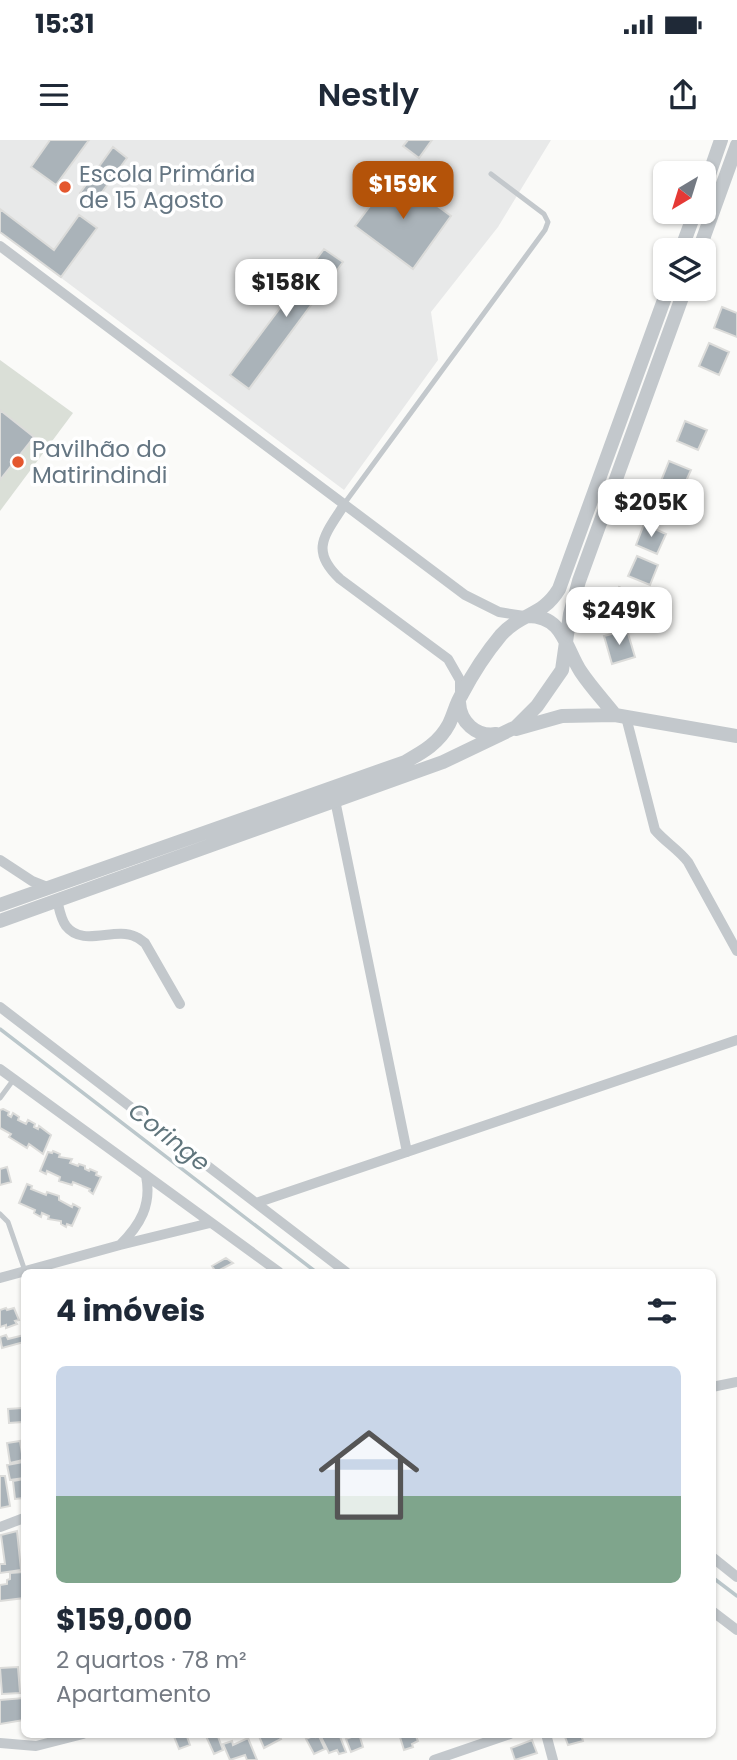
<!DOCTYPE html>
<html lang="pt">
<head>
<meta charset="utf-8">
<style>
	body { margin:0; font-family:Poppins,sans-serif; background:#f2f2f3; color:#1f2937; height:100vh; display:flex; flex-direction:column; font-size:26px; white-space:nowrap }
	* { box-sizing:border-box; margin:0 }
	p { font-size:23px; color:#747a83 }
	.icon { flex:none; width:38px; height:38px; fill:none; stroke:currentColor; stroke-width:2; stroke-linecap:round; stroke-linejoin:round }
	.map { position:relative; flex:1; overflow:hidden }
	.side { position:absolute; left:21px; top:1129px; width:695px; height:469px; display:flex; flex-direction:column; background:#fff; border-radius:10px; box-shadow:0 2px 5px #0004 }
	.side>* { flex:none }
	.needle { width:46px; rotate:218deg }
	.fabs { position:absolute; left:653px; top:21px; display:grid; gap:14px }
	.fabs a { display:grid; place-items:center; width:63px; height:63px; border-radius:10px; background:#fff; box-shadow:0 2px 5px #0004; font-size:35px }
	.price { position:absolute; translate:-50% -60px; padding:0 16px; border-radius:14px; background:#fff; color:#222; font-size:23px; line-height:46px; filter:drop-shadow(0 2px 4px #0008) }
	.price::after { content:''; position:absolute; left:50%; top:42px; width:21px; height:16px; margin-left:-10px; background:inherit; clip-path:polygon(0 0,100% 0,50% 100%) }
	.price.on { background:#b45309; color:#fff }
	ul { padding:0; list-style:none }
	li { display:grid; align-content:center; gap:14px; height:371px; padding:0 35px }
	li span { display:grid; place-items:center; height:217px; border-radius:10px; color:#555 }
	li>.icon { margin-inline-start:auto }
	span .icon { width:126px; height:126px; fill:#fffc; stroke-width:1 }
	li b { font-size:30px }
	h2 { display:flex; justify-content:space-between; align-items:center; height:84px; padding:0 35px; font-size:30px }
	.status { display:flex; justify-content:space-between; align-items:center; height:49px; padding:0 35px; background:#fff; direction:ltr }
	.status svg { height:19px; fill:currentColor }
	header { display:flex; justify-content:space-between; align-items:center; height:91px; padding:0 35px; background:#fff; font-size:32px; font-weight:600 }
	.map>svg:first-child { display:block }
	.built { fill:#e8e9e9 }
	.green { fill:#dadfd7 }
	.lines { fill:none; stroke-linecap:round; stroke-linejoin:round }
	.stream { stroke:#bbc7cb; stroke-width:3.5 }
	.building { fill:#aab3b9; stroke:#dcdcda; stroke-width:2 }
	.service { stroke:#c3c8cc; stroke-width:5 }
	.minor { stroke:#c3c8cc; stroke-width:10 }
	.tertiary { stroke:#c3c8cc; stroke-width:14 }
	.poi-dot { fill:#e4572e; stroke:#fff; stroke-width:2.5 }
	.labels { text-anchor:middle; stroke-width:7; stroke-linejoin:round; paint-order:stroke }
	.poi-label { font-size:23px; fill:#657683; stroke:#fff; text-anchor:start }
	.water-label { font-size:24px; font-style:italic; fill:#60757c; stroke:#fff }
</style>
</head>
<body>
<div class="status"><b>15:31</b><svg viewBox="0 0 49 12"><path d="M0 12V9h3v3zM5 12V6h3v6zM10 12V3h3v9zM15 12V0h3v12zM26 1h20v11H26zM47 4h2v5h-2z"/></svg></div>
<header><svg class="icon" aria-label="menu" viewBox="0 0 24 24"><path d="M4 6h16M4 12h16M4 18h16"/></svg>Nestly<svg class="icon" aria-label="share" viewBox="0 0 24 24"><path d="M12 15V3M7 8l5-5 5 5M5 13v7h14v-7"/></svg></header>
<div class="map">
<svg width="737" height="1620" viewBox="0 0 737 1620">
	<rect width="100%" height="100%" fill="#fafaf8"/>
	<path class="built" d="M0,0H551L498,87L431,172L438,220L344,350L0,92Z"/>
	<path class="green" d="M0,220L73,273L0,371Z"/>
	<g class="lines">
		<path class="stream" d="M0,889L316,1132
			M712,1437L737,1456"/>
	</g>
	<path class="building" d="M50,0H89L56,45L31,27Z
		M408,0H432L419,18L403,6Z
		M113,7L127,18L94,63L80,53Z
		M394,34L451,76L413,129L355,86Z
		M0,69L54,110L79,75L97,88L61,137L0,92Z
		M324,109L343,122L249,249L230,235Z
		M722,167L737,173V197L714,188Z
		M709,203L729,212L719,235L699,226Z
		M0,270L34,297L0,340Z
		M685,281L707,290L698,310L677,301Z
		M669,321L691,330L682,350L661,341Z
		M644,384L666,394L657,414L636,405Z
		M637,416L658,425L650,445L628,436Z
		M619,447L653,464L645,480L611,464Z
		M627,490L635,517L612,524L604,496Z
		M3,969L9,972L8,975L11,977L13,973L19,977L18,980L26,984L28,980L35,984L34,987L38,989L39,986L51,995L43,1014L29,1004L27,1008L9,997L11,994L0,988V970Z
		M53,1011L60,1014L59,1017L72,1019L70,1023L78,1026L79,1024L85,1026V1029L89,1031L90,1029L97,1032L96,1035L101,1037L93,1054L89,1051L90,1049L73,1042L72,1045L59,1041L60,1037L47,1031L46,1034L40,1031L48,1012L52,1013Z
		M7,1027L11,1042L0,1045V1029Z
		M27,1044L32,1046L31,1049L46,1055L47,1052L59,1056V1060L72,1067L73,1064L80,1068L72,1086L67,1084L66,1087L61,1084V1081L48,1079L49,1076L42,1073L41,1077L34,1073L35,1070L19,1063Z
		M226,1118L233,1123L216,1132L212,1126Z
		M6,1168L7,1170L14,1168L19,1180L15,1181L17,1184L6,1188V1185L0,1187V1170Z
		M6,1195L8,1199L24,1195V1202L2,1208L0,1197Z
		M22,1268L23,1282L9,1283L8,1269Z
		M20,1301L23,1320L10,1323L7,1303Z
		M23,1322L24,1338L10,1340L7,1325Z
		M0,1336H5L10,1366L0,1368Z
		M24,1339V1358L15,1359L13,1341Z
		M17,1391L21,1430L0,1433V1424H5L1,1395Z
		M23,1432L24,1458L0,1461V1445L7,1444V1440L10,1439V1433Z
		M18,1527L20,1553L2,1554L0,1528Z
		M24,1558V1580L0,1584V1560Z
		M173,1594H186L190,1605L179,1609Z
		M205,1594H217L223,1610L214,1614Z
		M258,1594H278L281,1599L264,1608Z
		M339,1594L346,1612L339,1614L337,1610L329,1613L320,1595Z
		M359,1594L363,1607L351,1612L346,1599Z
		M399,1594H415L418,1601L412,1604L413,1607L404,1610Z
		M564,1594H581L583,1601L568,1605Z
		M315,1595L316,1597L319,1596L325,1609L314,1614L306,1599Z
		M248,1598L257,1620H247L245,1615L230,1620L223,1604L232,1601L233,1605Z
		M532,1600L537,1613L515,1620L511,1608Z"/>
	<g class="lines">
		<path class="service" d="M344,364L545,90L548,82L544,74L491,34
			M0,958L14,939
			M0,1074L8,1082L25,1131"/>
		<path class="minor" d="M0,106L465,455L499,472L524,476
			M344,365C325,395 309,410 340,439L448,519L460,540V554
			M626,577L655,690C665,702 678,709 688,722L737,811
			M335,660L407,1012
			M0,720L32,741L47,747
			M57,760C59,768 61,780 66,786C83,808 115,786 136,797C139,798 142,801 145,803L180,864
			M0,867L346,1132
			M0,929L279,1132
			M256,1063L737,900
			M120,1105C140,1085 152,1065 146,1036
			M0,1138L120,1105L210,1083
			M712,1247L737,1242
			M0,1387L24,1378
			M712,1417L737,1437
			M712,1471L737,1490
			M546,1594L553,1620
			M0,1603L36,1606L83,1594
			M434,1620L510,1594"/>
		<path class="tertiary" d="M704,49L721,0
			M681,110L695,72
			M699,110L737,5
			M528,476C564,476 565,508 581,532C591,547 604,561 615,575
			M459,562C460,582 476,597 496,594
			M516,589L562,576L615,575L737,596
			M0,765L405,622C423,612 439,603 449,584C454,574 456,563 462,554C473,533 486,513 501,495C522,472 542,477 559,449L668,149
			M0,781L443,622L516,587L537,566L562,530L570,474L579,441L685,149"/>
	</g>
	<g class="poi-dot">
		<circle cx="65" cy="47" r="7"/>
		<circle cx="18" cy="322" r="7"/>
	</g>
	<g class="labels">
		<g class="poi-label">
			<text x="79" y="42">Escola Primária<tspan x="79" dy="26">de 15 Agosto</tspan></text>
			<text x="32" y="317">Pavilhão do<tspan x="32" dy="26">Matirindindi</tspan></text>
		</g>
		<g class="water-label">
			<text transform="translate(169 997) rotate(38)" y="8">Coringe</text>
		</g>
	</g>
</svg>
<div class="fabs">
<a><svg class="needle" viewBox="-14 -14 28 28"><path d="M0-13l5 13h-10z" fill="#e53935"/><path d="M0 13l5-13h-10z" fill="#747a83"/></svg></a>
<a><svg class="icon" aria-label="layers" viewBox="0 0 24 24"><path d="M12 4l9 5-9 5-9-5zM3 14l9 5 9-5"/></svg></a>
</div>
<b class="price on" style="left:403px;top:81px">$159K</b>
<b class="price" style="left:286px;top:179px">$158K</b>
<b class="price" style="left:651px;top:399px">$205K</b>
<b class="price" style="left:619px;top:507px">$249K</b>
<section class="side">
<h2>4 imóveis<svg class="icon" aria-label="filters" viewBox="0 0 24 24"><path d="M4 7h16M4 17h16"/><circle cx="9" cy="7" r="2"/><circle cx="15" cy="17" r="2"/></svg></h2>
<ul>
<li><span style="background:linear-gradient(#c9d6e8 60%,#7fa58c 0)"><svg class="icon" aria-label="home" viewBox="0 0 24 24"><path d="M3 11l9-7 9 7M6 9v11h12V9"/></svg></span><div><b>$159,000</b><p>2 quartos · 78 m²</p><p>Apartamento</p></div></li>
</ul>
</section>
</div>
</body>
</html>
